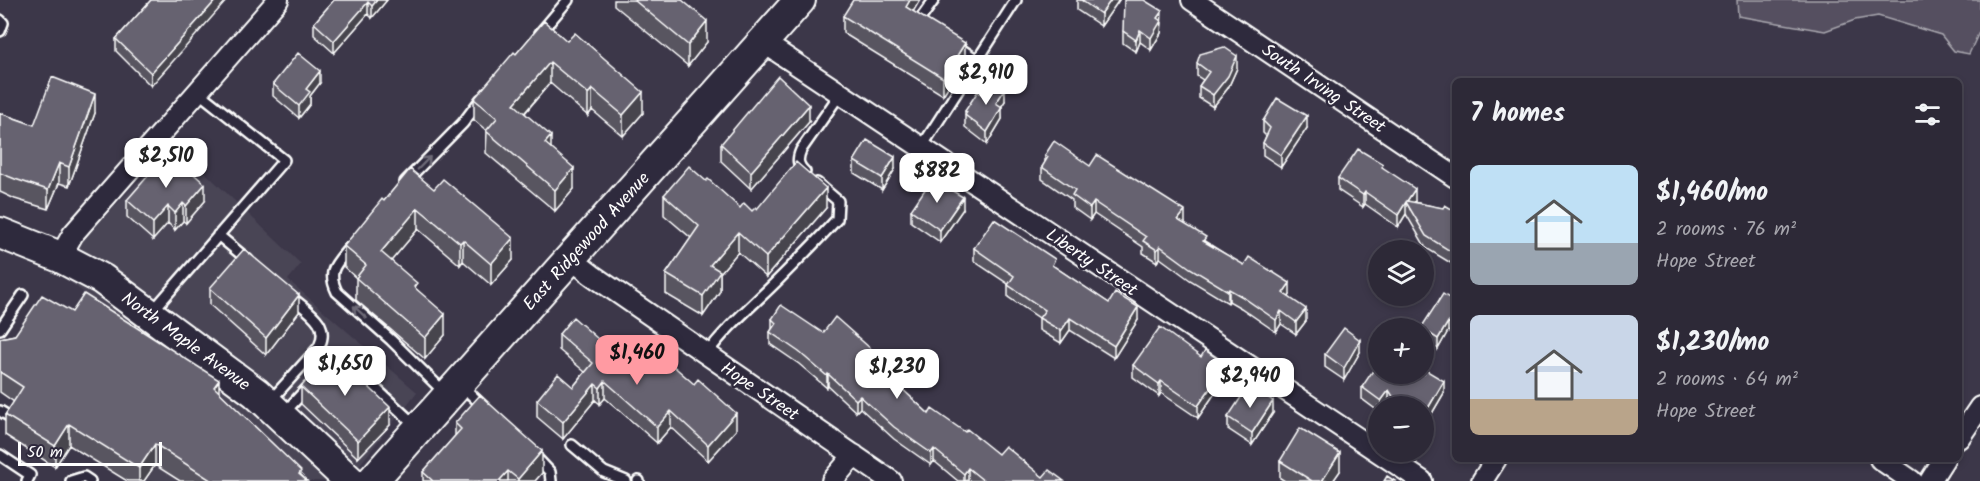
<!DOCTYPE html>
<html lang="en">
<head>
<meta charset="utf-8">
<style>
	body { margin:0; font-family:Kalam,sans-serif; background:#393542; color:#f1f3f6; height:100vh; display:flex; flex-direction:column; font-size:22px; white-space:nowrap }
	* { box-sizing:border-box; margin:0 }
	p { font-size:20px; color:#a7a6ad }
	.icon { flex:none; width:33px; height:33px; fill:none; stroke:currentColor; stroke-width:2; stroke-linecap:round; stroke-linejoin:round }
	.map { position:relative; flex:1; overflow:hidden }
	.side { position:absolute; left:1452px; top:78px; width:510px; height:384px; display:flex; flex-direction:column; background:#2d2937; border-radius:9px; box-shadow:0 3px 9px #0003,0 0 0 2px #484552 }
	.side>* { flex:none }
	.buttons { position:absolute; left:1368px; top:240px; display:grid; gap:12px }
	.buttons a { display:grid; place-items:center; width:66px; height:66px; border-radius:50%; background:#2d2937; box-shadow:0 3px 9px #0003,0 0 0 2px #484552; font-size:30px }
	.scale { position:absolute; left:18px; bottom:15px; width:144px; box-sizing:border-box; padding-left:6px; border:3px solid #fff; border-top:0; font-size:16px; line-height:21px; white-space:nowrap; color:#fff; -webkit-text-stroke:4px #2f2a3d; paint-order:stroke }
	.price { position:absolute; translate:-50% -51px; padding:0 14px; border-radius:12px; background:#fff; color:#222; font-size:20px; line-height:39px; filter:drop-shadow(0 2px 3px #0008) }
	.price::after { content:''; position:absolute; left:50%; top:36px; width:18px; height:14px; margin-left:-9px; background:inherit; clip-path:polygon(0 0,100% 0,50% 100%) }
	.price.selected { background:#ff9aa2; color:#111 }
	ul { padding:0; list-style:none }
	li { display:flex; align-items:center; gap:18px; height:150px; padding:0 18px }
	li span { display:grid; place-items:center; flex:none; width:168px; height:120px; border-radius:9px; color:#555 }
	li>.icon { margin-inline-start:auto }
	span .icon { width:72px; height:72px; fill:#fffc; stroke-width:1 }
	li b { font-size:26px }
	h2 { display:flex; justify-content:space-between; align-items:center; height:72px; padding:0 18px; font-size:26px }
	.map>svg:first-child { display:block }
	.built { fill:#494455 }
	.green { fill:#555060; stroke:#aaa8b0; stroke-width:1.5 }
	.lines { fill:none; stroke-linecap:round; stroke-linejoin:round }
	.lane-casing { stroke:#fff; stroke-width:14 }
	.street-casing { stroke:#fff; stroke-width:24 }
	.primary-casing { stroke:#fff; stroke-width:34 }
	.lane { stroke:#2f2a3d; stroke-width:9 }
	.street { stroke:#2f2a3d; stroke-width:20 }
	.primary { stroke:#2f2a3d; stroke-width:30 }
	.wall { fill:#585460; stroke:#fff; stroke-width:1.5 }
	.shaded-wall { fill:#47454e; stroke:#fff; stroke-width:1.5 }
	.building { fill:#666270; stroke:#fff; stroke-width:1.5 }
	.oneway { stroke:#6d6a77 }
	.labels { text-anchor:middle; stroke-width:5; stroke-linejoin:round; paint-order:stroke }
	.street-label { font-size:18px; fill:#fff; stroke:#2f2a3d }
</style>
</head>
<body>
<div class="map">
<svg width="1980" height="481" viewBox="0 0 1980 481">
	<rect width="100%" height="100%" fill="#3c3749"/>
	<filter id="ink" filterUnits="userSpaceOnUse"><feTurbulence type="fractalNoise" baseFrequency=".0167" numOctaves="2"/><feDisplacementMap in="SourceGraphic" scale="12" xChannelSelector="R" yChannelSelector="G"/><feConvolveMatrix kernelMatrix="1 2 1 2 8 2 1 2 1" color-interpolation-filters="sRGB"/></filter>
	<g filter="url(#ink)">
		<path class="built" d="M174,143L301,264L288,280L417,392L347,481H146L210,383L54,271Z"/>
		<path class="green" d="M1737,0H1980V30L1969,54L1954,51L1941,35L1878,16L1855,20L1825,31L1738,16Z"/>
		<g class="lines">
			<defs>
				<path id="lane" d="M0,20L3,23L0,31
					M923,24L919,21L934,0
					M540,33L568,0
					M955,45L977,60
					M921,148L1016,0
					M805,172C797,165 797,159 801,150L840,94
					M405,182L463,123L481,99
					M218,235L248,260
					M350,247C337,263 326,270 337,292L391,340L444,392
					M151,313L284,160L198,92
					M0,329L23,295
					M706,355C727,326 753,305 778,280C798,260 818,240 837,219L838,201L817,183
					M328,364C333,359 338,357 345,360L415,425
					M461,385L484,407
					M270,401L319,347C331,322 307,311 290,296
					M0,411L10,417
					M284,413L309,386
					M572,445L604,472L626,481
					M0,455L30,475L27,481
					M535,456L550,472L551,481
					M71,481L84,477L90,481
					M638,481H639"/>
				<path id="street" d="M1192,0L1455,177
					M763,42L1422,481
					M60,257L73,234L278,0
					M570,258L592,275L891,481
					M1959,438L1980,407
					M1880,459L1912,481
					M832,481L854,455
					M1482,481L1496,459
					M1930,481L1944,459"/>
				<path id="primary" d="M0,233L60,257L102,279L256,393L350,481
					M372,481L800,0"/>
			</defs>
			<use href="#lane" class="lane-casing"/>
			<use href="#street" class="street-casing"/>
			<use href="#primary" class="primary-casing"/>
			<use href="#lane" class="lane"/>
			<use href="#street" class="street"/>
			<use href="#primary" class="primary"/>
		</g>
		<path class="wall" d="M151,0V86L116,51V39Z
			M334,0H387L372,18L368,14L334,53L314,35V23Z
			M614,0H682L707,42L688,66L614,5Z
			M1077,0H1119L1101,26L1077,10Z
			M913,12L965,60L943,95L843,33V16Z
			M544,21L643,113L623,136L592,110L588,116L550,83L525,113L551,148L574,189L555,211L486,153L487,131L474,120V99L516,54Z
			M1162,23L1161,33L1151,50L1140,42L1136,52L1123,43V31Z
			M1197,63L1237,68L1228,88L1213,107L1199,98V86L1203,80L1197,76Z
			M320,83L310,96V104L299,118L273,96V84Z
			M981,94L1005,101L1001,107L1002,119L987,144L965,127V111Z
			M0,113L34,125L95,113L69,186L59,183L48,209L15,199L0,192Z
			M1263,121L1307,128L1281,167L1263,155V143L1266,136L1263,133Z
			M809,122L751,189L721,161V144Z
			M1045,155L1090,166L1185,223L1184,224L1206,242L1290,295L1289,297L1306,321L1296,334L1281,324L1276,332L1241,308L1229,301L1228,303L1190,280L1160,258L1157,262L1143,253V247L1094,214L1090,220L1072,207V200L1042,179V167L1045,163Z
			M854,161L895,169L882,190L854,173Z
			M1383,168L1415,201L1414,202L1455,211V270L1454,269V265L1426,248L1406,214L1398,227L1365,204L1363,207L1338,190V178Z
			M410,169L513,260L491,285L463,261L460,265L418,229L391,261L417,290L445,335L425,359L356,300V278L344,267V246L384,201Z
			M706,181L740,208L752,211L757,209L826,208L766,277L738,252L720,273V291L703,316L666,294V274L691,238L664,215V195Z
			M127,200L205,201L186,223L183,221L175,230L168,223L153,240L127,217Z
			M963,209L940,242L911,222V210Z
			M974,248L1055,267L1109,303L1138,320L1114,358L1070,330L1061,343L1039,330V318L1008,297V284L974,261Z
			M210,288L299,312L266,355L210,305Z
			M1455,302V336L1448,331L1438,349L1424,339V328H1421Z
			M72,312L219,392L307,481H180L155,465L144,481H127L69,445L55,467L5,435V415L14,402L0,392V338L15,335Z
			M772,319L823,333L888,376L929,414L965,432L998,454L1043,477L1064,481H958L934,461L931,465L894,439L860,408L856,412L828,386L827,388L799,364L770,344V332L772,329Z
			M559,334L606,346L651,369L736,430L708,461L671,427L657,443L605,398L600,404L595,400L563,439L537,417V400L573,387L585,372L559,350Z
			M1360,352L1344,380L1325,367V354Z
			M1133,365L1226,377L1198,418L1161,393L1159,396L1133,377Z
			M301,387L390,425L358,458L301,404Z
			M1362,387L1444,393L1424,427V406H1392L1389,402L1386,406H1378V411L1362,399Z
			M1273,413L1252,445L1228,429V417Z
			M455,423L542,473L535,481H423V472L455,436Z
			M1280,461L1340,471L1333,481H1285L1280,478Z"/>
		<path class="shaded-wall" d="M216,0H227L151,86V73Z
			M377,0H387L372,18V6Z
			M910,0H920L906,24V7Z
			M1111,0H1119L1101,26V14Z
			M368,2V14L334,53V41Z
			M1162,11L1161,33L1151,50V38L1157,18Z
			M707,21V42L688,66V45Z
			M1140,30V42L1136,52V40Z
			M965,43V60L943,95V78Z
			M1237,56V68L1228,88L1213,107V95Z
			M550,62V83L514,125V104Z
			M320,71V83L310,96V104L299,118V106L306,89Z
			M592,89V110L588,116V94Z
			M1005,89V101L996,115V103Z
			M643,92V113L623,136V115Z
			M95,94V113L69,186V167Z
			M809,105V122L751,189V172Z
			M1002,107V119L987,144V132Z
			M1307,116V128L1281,167V155Z
			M551,136V157L545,143Z
			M895,157V169L882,190V178Z
			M59,163V183L48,209V190Z
			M574,168V189L555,211V190Z
			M205,184V201L186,223V206Z
			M826,188V208L766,277V257Z
			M1415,189V201L1410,209L1407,201Z
			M1365,192V204L1363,207V195Z
			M963,197V209L940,242V230Z
			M1094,202V214L1090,220V208Z
			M1406,202V214L1398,227V215Z
			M183,203V221L175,230V213Z
			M168,206V223L153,240V223Z
			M418,208V229L381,273V252Z
			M1185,211V223L1178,233V220Z
			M738,232V252L720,273V291L703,316V296L710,265Z
			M513,238V260L491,285V264Z
			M463,240V261L460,265V243Z
			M1160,246V258L1157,262V250Z
			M1290,283V295L1283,305V293Z
			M1229,289V301L1228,303V291Z
			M299,295V312L266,355V338Z
			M1138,307V320L1114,358V346Z
			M1306,309V321L1296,334V322Z
			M1281,311V324L1276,332V320Z
			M445,314V335L425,359V338Z
			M1070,318V330L1061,343V331Z
			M1448,322V331L1438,349V339Z
			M1360,340V352L1344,380V368Z
			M888,364V376L883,371Z
			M1226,365V377L1198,418V406Z
			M828,374V386L827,388V376Z
			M219,380V401L214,387Z
			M605,381V398L600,404V388Z
			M1161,381V393L1159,396V384Z
			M1444,381V393L1424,427V415Z
			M595,384V400L563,439V422Z
			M1389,390V402L1386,406H1381V401Z
			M860,396V408L856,412V400Z
			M1273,401V413L1252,445V433Z
			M390,407V425L358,458V441Z
			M671,411V427L657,443V427Z
			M736,413V430L708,461V445Z
			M69,424V445L55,467V446Z
			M155,444V465L144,481H139V468Z
			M934,449V461L931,465V453Z
			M542,451V473L535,481H518V479Z
			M1340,453V471L1333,481H1322Z
			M968,468V480L964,481V474Z
			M508,471V481H499Z"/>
		<path class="building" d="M151,0H216L151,73L116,39Z
			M334,0H377L372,6L368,2L334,41L314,23Z
			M634,0H682L707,21L688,45Z
			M853,0H910L906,7L965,43L943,78L843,16Z
			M1081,0H1111L1101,14Z
			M1124,0H1144L1162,11L1157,18L1161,21L1151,38L1140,30L1136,40L1123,31Z
			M544,21L567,41L575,33L643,92L623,115L592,89L588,94L550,62L514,104L551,136L545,143L574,168L555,190L486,131L497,118L474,99L514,52L516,54Z
			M1224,47L1237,56L1228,76L1213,95L1199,86L1209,72L1197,63L1200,54Z
			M298,53L320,71L306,89L310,92L299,106L273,84Z
			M778,76L809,105L751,172L721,144Z
			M52,77L95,94L69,167L59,163L48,190L15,179L0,173V113L34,125Z
			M991,79L1005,89L996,103L1002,107L987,132L965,115L967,112L965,111L978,91L981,94Z
			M1277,98L1307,116L1281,155L1263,143L1270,128L1263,121Z
			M867,140L895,157L882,178L854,161Z
			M1054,141L1090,166L1097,155L1185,211L1178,220L1206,237L1203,241L1244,265L1249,257L1290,283L1283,293L1306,309L1296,322L1281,311L1276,320L1241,296L1229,289L1228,291L1190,268L1160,246L1157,250L1143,241L1146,237L1094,202L1090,208L1072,195L1075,190L1042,167L1048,157L1045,155Z
			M1358,149L1383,164L1382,167L1415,189L1407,201L1443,208L1445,205L1455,211V254L1426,236L1406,202L1398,215L1365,192L1363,195L1338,178Z
			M169,152L205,184L186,206L183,203L175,213L168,206L153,223L127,200Z
			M796,162L826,188L766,257L738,232L710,265L720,271L703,296L666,274L699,226L664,195L689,166L706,181L708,179L740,208L744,203L752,211L756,207L757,209Z
			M410,169L434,189L443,179L513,238L491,264L463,240L460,243L418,208L381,252L417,283L414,287L445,314L425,338L356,278L366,265L344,246L382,199L384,201Z
			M932,179L963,197L940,230L911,210Z
			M994,219L1055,259L1052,265L1109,303L1115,293L1138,307L1114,346L1070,318L1061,331L1039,318L1045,310L1008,285L1014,276L974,248Z
			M244,249L299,295L266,338L210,288Z
			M84,294L219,380L214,387L301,471L299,474L307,481H212L155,444L139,468L69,424L55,446L5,415L23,387L0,372V338L15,335L42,295L72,312Z
			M1443,294L1455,302V326L1448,322L1438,339L1424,330V328H1421Z
			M781,305L823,333L835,317L888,364L883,371L929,414L932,409L965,432L967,429L998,454L1005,446L1043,477L1049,470L1064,481H984L968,468L964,474L934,449L931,453L894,427L860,396L856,400L828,374L827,376L799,352L770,332L776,323L772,319Z
			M573,317L606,346L613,337L651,369L662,356L694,384L698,379L736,413L708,445L671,411L657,427L605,381L600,388L595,384L563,422L537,400L558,374L573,387L593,363L559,334Z
			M1160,327L1201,357L1205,350L1226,365L1198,406L1161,381L1159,384L1133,365Z
			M1344,328L1360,340L1344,368L1325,354Z
			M332,352L390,407L358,441L301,387Z
			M1378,363V374H1414L1416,375L1417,374H1424V369L1444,381L1424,415V406H1399L1389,390L1381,401L1362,387Z
			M1249,385L1273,401L1252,433L1228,417Z
			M480,395L542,451L518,479L508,471L499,481H433L423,472L461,429L455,423Z
			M1300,428L1340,453L1322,481H1312L1280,461Z
			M1387,476L1395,481H1384Z"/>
		<defs><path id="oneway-shaft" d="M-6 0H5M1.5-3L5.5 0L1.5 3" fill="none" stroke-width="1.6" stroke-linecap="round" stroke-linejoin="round" transform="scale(1.5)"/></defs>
		<g class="oneway">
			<use href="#oneway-shaft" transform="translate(424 163) rotate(-46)"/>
			<use href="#oneway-shaft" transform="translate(360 312) rotate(-138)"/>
		</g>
	</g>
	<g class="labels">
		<g class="street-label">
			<text transform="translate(1324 88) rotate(34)" y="6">South Irving Street</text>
			<text transform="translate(586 241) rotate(-48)" y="6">East Ridgewood Avenue</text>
			<text transform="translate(1092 262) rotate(34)" y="6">Liberty Street</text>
			<text transform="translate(186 341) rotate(36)" y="6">North Maple Avenue</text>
			<text transform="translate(760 391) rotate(34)" y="6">Hope Street</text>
		</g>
	</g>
</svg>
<div class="buttons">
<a><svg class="icon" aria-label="layers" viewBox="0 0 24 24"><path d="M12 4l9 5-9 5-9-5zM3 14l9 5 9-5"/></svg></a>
<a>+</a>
<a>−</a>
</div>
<div class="scale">50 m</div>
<b class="price" style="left:986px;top:106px">$2,910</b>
<b class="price" style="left:166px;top:189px">$2,510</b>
<b class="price" style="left:937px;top:204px">$882</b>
<b class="price selected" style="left:637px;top:386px">$1,460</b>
<b class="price" style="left:345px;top:397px">$1,650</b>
<b class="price" style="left:897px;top:400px">$1,230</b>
<b class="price" style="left:1250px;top:409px">$2,940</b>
<section class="side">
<h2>7 homes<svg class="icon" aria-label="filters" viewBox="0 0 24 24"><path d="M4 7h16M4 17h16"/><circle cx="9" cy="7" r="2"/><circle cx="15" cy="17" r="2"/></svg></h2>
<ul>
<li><span style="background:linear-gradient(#bfe0f5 65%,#9aa5b1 0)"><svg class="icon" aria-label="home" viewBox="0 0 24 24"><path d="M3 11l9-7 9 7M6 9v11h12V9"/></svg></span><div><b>$1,460/mo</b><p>2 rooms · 76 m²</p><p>Hope Street</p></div></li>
<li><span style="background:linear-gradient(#c9d6e8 70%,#b9a48a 0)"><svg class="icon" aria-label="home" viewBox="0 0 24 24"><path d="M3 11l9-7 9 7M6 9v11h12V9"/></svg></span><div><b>$1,230/mo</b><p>2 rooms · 64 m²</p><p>Hope Street</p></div></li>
</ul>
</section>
</div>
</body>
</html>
